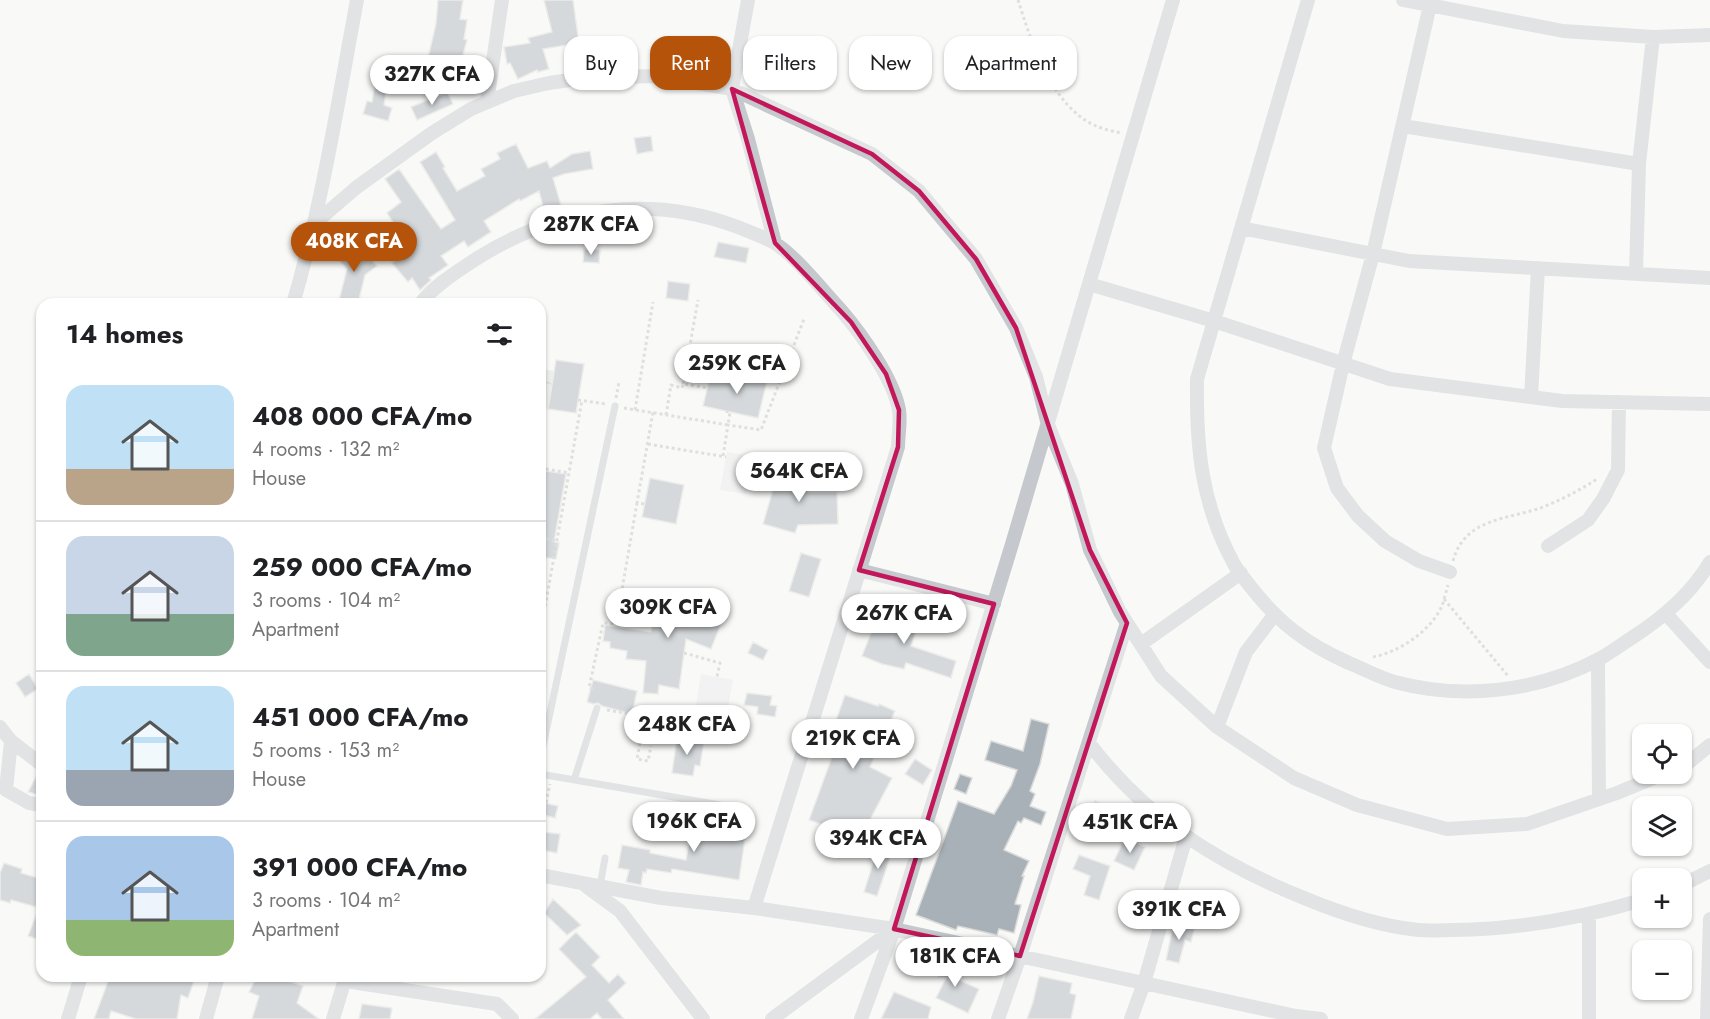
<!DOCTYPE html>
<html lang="en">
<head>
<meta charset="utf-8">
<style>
	body { margin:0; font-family:Jost,sans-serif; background:#f2f2f2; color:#202124; height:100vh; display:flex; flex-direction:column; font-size:22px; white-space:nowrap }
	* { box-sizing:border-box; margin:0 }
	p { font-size:20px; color:#757577 }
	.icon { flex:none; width:33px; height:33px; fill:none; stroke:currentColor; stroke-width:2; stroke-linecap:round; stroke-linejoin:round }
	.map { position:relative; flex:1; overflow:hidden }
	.panel { position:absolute; left:36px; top:298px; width:510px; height:684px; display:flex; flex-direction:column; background:#fff; border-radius:18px; box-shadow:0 2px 4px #0004 }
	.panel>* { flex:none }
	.hud { position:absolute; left:564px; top:36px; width:570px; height:54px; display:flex; gap:12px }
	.fabs { position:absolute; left:1632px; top:724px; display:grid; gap:12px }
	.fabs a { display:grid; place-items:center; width:60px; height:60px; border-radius:12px; background:#fff; box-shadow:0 2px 4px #0004; font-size:30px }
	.price { position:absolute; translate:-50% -51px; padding:0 14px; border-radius:21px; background:#fff; color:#222; font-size:20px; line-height:39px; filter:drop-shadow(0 2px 3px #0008) }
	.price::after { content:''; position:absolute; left:50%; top:36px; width:18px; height:14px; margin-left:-9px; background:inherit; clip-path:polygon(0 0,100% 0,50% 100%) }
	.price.on { background:#b45309; color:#fff }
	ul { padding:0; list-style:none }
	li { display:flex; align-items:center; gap:18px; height:150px; padding:0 30px }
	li+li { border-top:2px solid #e0e0e0 }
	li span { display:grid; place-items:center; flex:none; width:168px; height:120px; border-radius:18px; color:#555 }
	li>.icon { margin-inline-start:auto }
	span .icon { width:72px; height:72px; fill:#fffc; stroke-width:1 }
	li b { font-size:26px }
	h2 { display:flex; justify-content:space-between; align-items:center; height:72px; padding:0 30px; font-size:26px }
	.tag { padding:0 21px; border-radius:18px; background:#fff; box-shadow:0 2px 4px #0004; font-size:21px; line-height:54px }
	.tag.on { background:#b45309; color:#fff }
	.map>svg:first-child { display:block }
	.built { fill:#e7e8e8 }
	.park { fill:url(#park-crowns) }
	.building { fill:#a9b1b8; stroke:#dbdbd9; stroke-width:1.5 }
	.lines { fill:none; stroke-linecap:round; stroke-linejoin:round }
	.path { stroke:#bdbfc2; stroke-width:3; stroke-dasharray:3 3; stroke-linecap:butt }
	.service { stroke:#c5c8cc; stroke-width:7 }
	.minor { stroke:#c5c8cc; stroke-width:14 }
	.marked { fill:none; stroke:#c2185b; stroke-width:4.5; stroke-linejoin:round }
</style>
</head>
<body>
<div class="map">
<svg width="1710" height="1019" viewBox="0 0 1710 1019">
	<defs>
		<pattern id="park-crowns" width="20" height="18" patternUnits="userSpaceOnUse" patternTransform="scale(1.5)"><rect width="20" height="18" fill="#dae0d8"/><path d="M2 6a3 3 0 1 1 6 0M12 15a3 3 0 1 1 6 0" fill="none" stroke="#b5bab5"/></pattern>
	</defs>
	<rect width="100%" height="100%" fill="#f9f9f7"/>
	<path class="built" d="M727,452L753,456L746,494L720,490Z
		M701,674L733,680L725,723L694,718Z"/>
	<path class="park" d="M540,369L554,371L548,409L540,407Z"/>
	<path class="building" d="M438,0H463L460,19L467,20L464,39L467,40L459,70L427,62L436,24Z
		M544,0H573L579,43L543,49L549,69L538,72L537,70L518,79L510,63L507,64L504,47L530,43L528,38L552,32Z
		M379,58L391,59L384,105L392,108L388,121L363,114L367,101L372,102Z
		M447,92L453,104L417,120L411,107Z
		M651,136L653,151L637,154L634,138Z
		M516,144L528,168L547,161L550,168L572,154L590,151L593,169L564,174L553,178L561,205L544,210L539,191L520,201L519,199L484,221L491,232L468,247L464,241L441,256L448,265L429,278L431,280L420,290L412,278L408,282L392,263L409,248L387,213L401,202L385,179L399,169L441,229L455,220L420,162L436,152L445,167L443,168L457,191L485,176L481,169L500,159L497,153Z
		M356,242L377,266L365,275L358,304H338L347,269L337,258Z
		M718,242L749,248L746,263L714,257Z
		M584,249L600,250L599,263L583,262Z
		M668,281L690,284L688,301L666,298Z
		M556,360L584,364L576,413L548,409Z
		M744,372L768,377L758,418L703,406L710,376L741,383Z
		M781,462L800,468L795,484L809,488L808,492H837L838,524L798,525L795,533L763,524Z
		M540,470L566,474L554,542L559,543L556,559L540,557Z
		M650,478L684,485L676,524L642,517Z
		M801,553L821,559L809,597L789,591Z
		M656,594L684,598V601L710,610L714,598L729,604L711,649L686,639L679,689L659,685L658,694L643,693L646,661L626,659L627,651L610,648V642L603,641L605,625L651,632Z
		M905,605L923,610L911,646L956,661L951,678L906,663L904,669L882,664L862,656L878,615L900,623Z
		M753,642L768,650L763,660L748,653Z
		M29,674L38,689L25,697L16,683Z
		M593,680L637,691L632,714L602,706L598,703L593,704L587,702Z
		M747,693L772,696L770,705L777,706L775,717L757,714L758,707L744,705Z
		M845,695L878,706L879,704L895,711L870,767L892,778L855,848L840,840L844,832L809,820L832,757L824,754Z
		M1031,719L1049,724L1040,764L1030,791L1035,794L1030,806L1046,812L1041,825L1024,818L1021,823L1018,821L1004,850L1029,861L1022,876H1024L1015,904L1021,905L1014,933L999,929L997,935L958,926L956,930L916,915L958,801L994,814L1011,786L1017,770L985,760L991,741L1023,751Z
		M677,738L704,741L700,766L695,765L693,776L672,773Z
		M915,759L932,770L923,785L905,774Z
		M38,773L42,774V796L28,792Z
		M960,774L972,778L966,794L954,789Z
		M1095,801L1121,814L1112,833L1103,829L1097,839L1084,831L1089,822L1085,820Z
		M540,802L558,806L555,818L540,814Z
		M693,817L747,825L739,880L672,869L671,873L647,869L646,873L643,872L641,885L626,882L629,870L618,868L622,845L650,850V853L686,860Z
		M543,832L560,834L557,853L541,850Z
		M1125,838L1145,847L1134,870L1114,861Z
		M879,844L893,849L877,896L864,892Z
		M1079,855L1110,866L1099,900L1084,895L1090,876L1073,869Z
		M4,863L22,869L21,873L42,879V887L36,907L11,900L10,903L0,900V873Z
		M553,899L581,925L567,935L544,913Z
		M41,902H42V941L28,936Z
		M1174,922L1195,927L1191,942L1185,940L1179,963L1166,960Z
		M576,932L600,957L592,965L609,983L618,974L626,983L608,1000L624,1019H602L597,1013L590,1019H535L586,977L559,949Z
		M943,958L959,962L955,978L979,989L968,1013L936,998L946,978L938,977Z
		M110,976H181L194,981L188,998L181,995L177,1019H136L111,1011L109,1019H94Z
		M257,976H284L283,979L303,986L297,1003L319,1019H252L259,996L249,992Z
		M1039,976L1072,983L1070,993L1076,995L1071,1019H1027L1033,1002Z
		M894,992L931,1007L928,1019H881Z
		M362,1004L392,1008L390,1019H359Z"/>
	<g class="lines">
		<path class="path" d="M1018,0C1031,41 1051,105 1094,125C1102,129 1112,131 1121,133
			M683,384L698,300
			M616,398L619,382
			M578,400L606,404
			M624,408L728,425L730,412L725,411
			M635,410L653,302
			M666,415L671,385L682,388L683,384L708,388
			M648,444L726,457
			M723,456L728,425L761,430L804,319
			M540,468L569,473
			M644,504L637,503L653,412
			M540,538L557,541
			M1453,561C1465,517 1508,520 1543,507C1563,499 1580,490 1597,479
			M1444,599L1508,676
			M542,624L582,400
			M684,653L720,663L717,677
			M1373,657C1399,652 1429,632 1441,608C1444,601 1446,592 1448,585
			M593,689L589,688L603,623L616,624L637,503
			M607,710L645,716L637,759L648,761L651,746
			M643,727L707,738L710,721
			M540,832L550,784"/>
		<path class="service" d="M540,760L615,406
			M540,774L720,805
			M574,780L597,708
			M600,886L605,858"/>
		<path class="minor" d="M748,0L732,89L748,139L775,243
			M1308,0L1197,379C1196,446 1201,504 1234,564C1238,572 1245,579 1250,586C1279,623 1306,644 1349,663C1364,669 1380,678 1395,682C1461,700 1538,692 1599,659C1610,653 1622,644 1633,637C1664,617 1691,594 1710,562
			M1403,0L1563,31L1653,37L1710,35
			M1430,5L1373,254L1343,364L1324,448L1337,488L1358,516L1385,541L1419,561L1450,572
			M487,102L502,0
			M1403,126L1639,164
			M315,223L357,187L432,133L471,109L514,91L549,83L584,78L657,76L732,89L872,154L919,191L976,259L1016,328L1036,377L1048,425L1072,484L1090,550L1120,612L1161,676L1217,727L1294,778L1357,805L1447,829L1527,824L1617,793L1663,774
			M1241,228L1409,261L1710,278
			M1636,274L1639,164L1653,37
			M1089,284L1214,321L1390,379L1562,401L1710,404
			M293,304C322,205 338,102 357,0
			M420,304C435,285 455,273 476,259C555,209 646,193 735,226C748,231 761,236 773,242C794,254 823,291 840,309C861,333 894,380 899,410C901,422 898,435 898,447L754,908
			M1531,397L1538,268
			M1548,546L1588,520L1603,499L1618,470L1619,402
			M859,570L994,604
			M1666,614L1710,662
			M1141,644L1241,573
			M1598,660L1599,799
			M0,727L11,741L42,765
			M1217,727L1246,652L1275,614
			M11,741L6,790L29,803L42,805
			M1089,743C1146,818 1217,863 1304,898C1340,913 1378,926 1418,930C1429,931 1442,930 1454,930C1517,929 1582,918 1642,900
			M1682,766L1688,763L1710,745
			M540,875L661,898L754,908L894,929L1296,1016L1321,1019
			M1682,885L1710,871
			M586,886L620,911L703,1019
			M345,981L497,1004L512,1019
			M68,1019L81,976
			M206,1019L218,976
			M333,1019L346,976
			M772,1019L894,929
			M861,1019L894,929L1012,544L1173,0
			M998,1019L1020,956L1127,623
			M1131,1019L1144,983L1186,837
			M1589,1019V914
			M1707,1019L1710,919"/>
	</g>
	<path d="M0 0H1710V1019H0ZM732,89L872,154L919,191L976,259L1016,328L1090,550L1127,623L1020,956L894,929L994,604L859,570L898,447L899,410L886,374L851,322L775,243Z" fill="#f9f9f7" fill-opacity=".55" fill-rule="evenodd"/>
	<path class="marked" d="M732,89L872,154L919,191L976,259L1016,328L1090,550L1127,623L1020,956L894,929L994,604L859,570L898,447L899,410L886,374L851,322L775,243Z"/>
</svg>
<div class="fabs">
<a><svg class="icon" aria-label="locate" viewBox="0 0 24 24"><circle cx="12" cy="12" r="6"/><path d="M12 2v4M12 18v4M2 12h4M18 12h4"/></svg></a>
<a><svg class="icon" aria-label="layers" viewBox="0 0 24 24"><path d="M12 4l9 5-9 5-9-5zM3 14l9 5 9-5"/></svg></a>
<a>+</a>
<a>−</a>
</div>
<b class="price" style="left:432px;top:106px">327K CFA</b>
<b class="price" style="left:591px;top:256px">287K CFA</b>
<b class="price on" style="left:354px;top:273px">408K CFA</b>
<b class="price" style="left:737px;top:395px">259K CFA</b>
<b class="price" style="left:799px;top:503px">564K CFA</b>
<b class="price" style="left:668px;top:639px">309K CFA</b>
<b class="price" style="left:904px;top:645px">267K CFA</b>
<b class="price" style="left:687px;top:756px">248K CFA</b>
<b class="price" style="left:853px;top:770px">219K CFA</b>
<b class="price" style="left:694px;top:853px">196K CFA</b>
<b class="price" style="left:1130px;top:854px">451K CFA</b>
<b class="price" style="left:878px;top:870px">394K CFA</b>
<b class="price" style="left:1179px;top:941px">391K CFA</b>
<b class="price" style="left:955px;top:988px">181K CFA</b>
<div class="hud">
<a class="tag">Buy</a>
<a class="tag on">Rent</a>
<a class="tag">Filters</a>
<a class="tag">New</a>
<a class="tag">Apartment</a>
</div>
<section class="panel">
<h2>14 homes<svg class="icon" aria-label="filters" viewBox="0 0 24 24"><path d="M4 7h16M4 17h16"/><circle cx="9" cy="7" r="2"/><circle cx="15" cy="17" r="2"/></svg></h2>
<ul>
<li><span style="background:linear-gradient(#bfe0f5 70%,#b9a48a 0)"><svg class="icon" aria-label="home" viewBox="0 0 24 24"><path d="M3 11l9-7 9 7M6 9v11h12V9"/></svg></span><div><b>408 000 CFA/mo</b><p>4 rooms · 132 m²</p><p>House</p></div></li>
<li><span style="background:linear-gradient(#c9d6e8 65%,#7fa58c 0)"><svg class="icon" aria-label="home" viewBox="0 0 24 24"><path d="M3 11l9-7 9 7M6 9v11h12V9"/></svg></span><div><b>259 000 CFA/mo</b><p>3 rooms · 104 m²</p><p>Apartment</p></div></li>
<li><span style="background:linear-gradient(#bfe0f5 70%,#9aa5b1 0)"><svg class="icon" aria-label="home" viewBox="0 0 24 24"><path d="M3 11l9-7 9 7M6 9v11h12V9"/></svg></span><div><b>451 000 CFA/mo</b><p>5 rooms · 153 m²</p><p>House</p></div></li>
<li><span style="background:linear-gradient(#a9c7e8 70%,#8fb573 0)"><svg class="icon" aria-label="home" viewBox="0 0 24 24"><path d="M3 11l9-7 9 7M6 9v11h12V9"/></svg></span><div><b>391 000 CFA/mo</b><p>3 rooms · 104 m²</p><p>Apartment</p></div></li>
</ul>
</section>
</div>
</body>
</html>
